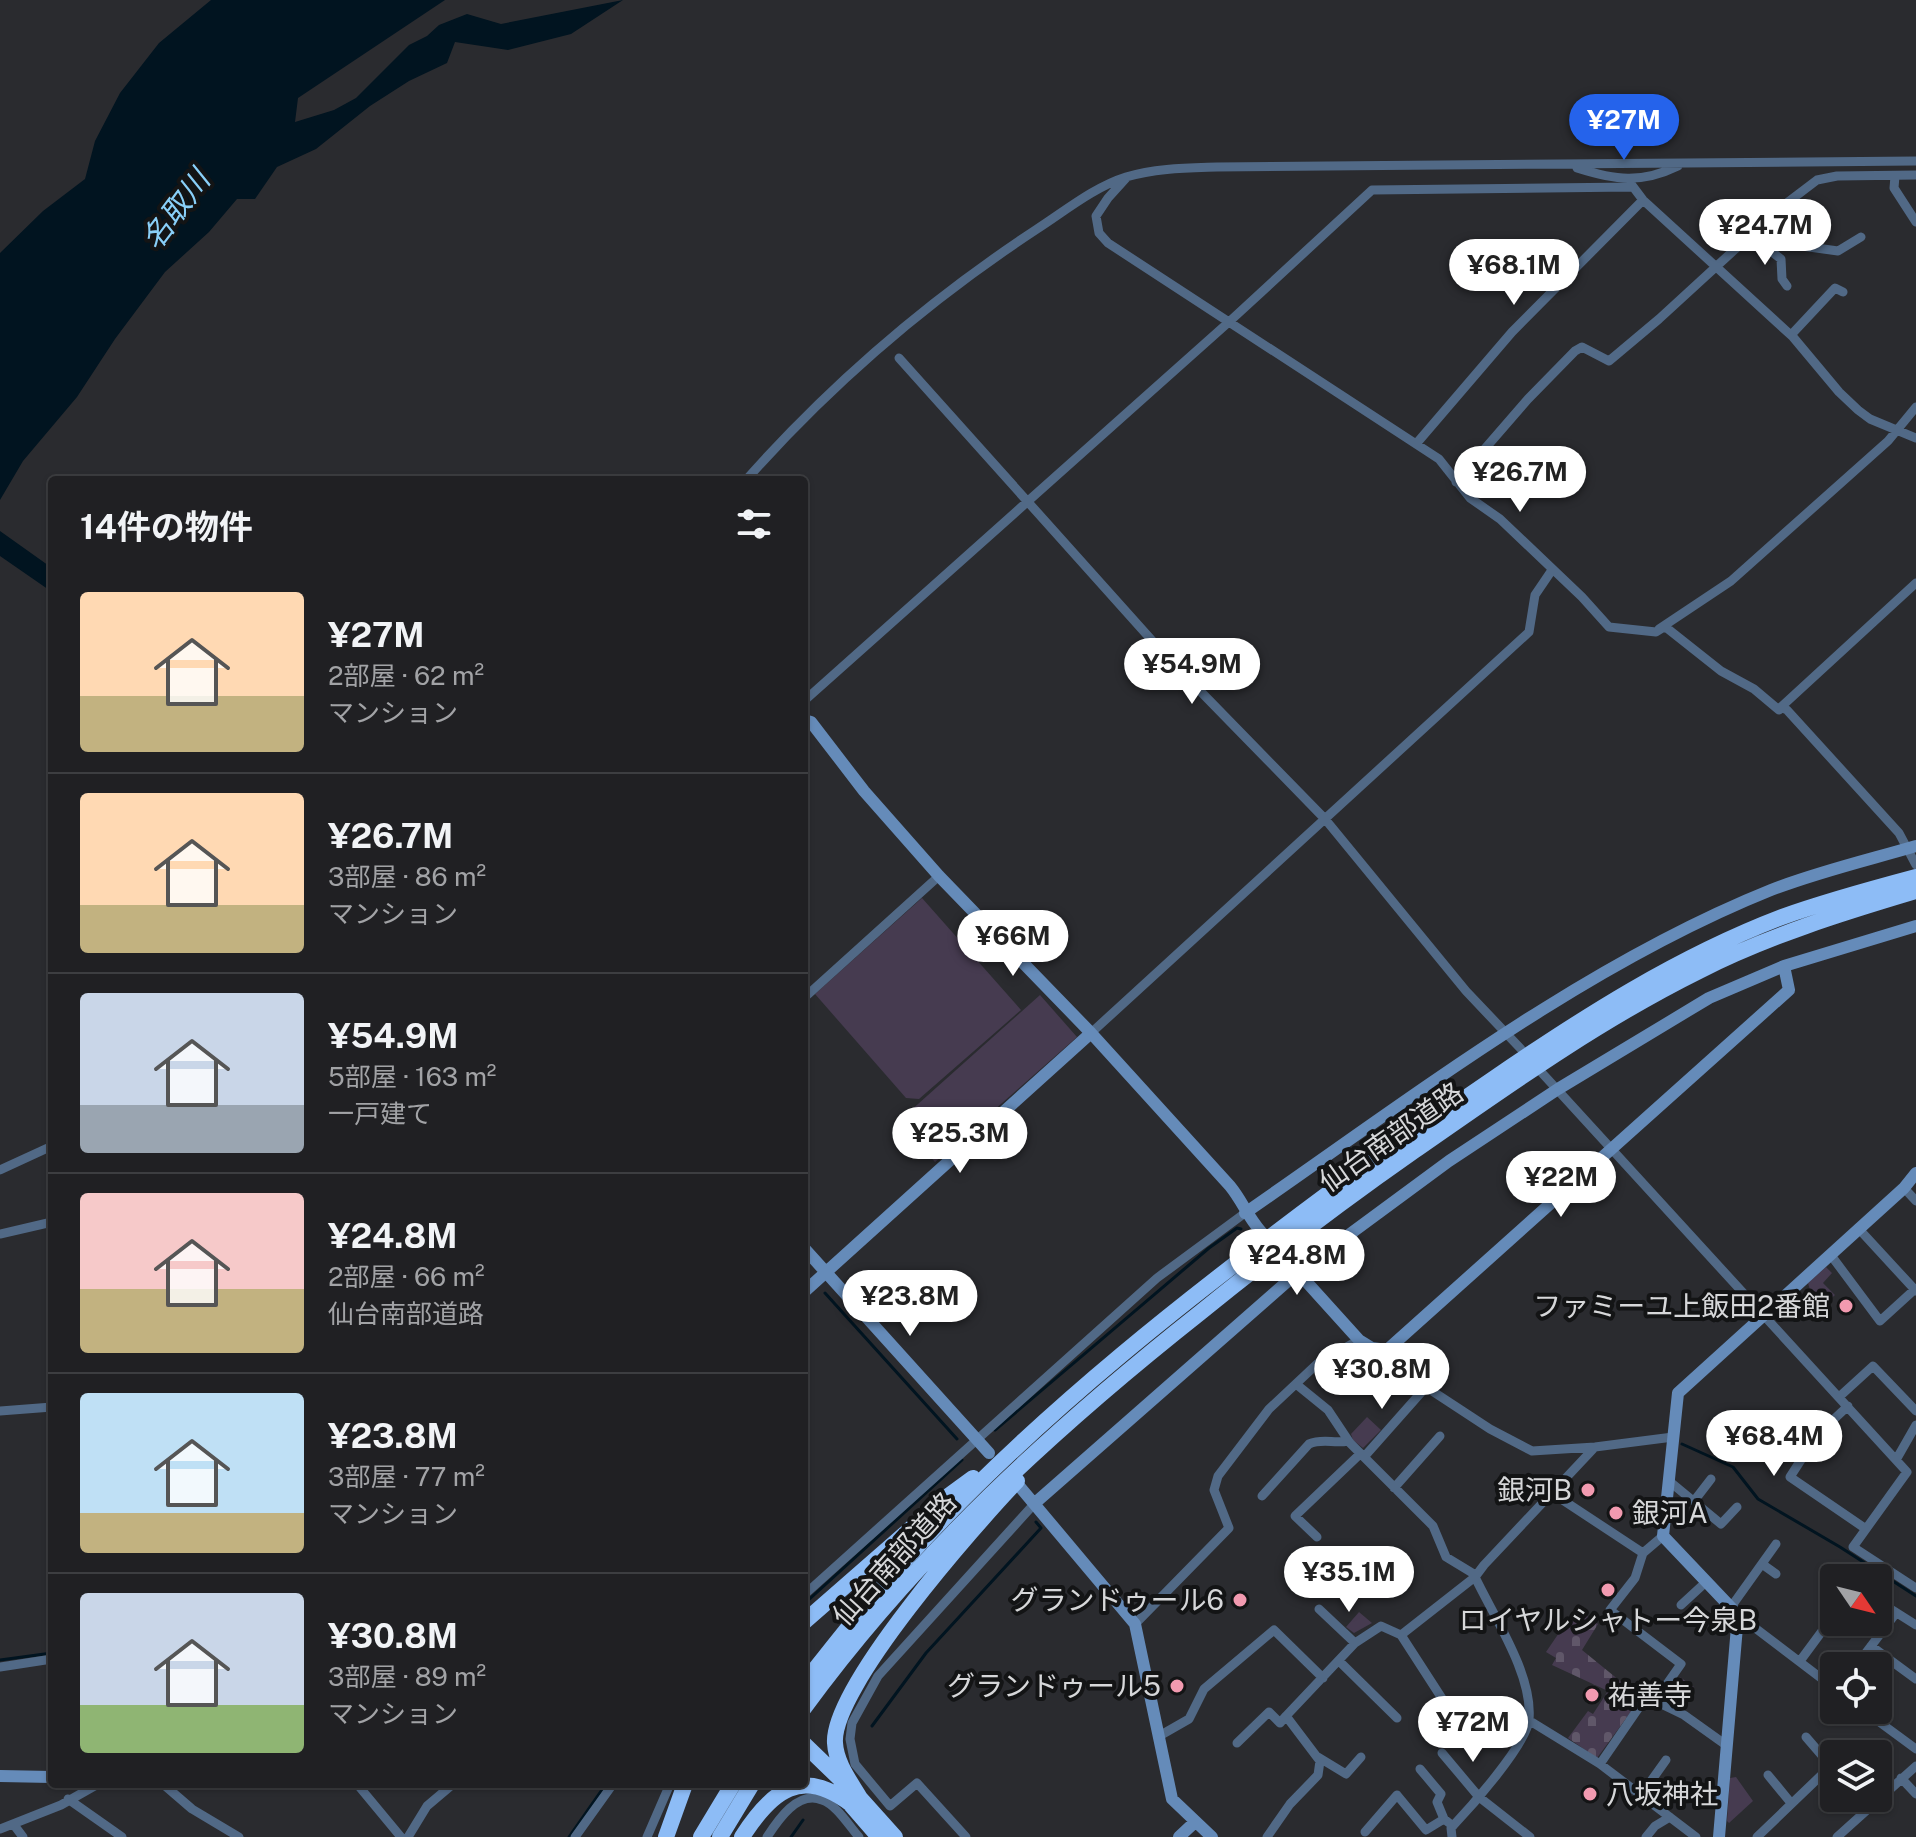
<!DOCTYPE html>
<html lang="ja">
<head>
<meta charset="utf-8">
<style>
	body { margin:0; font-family:"Public Sans","Noto Sans JP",sans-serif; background:#28282b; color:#f1f3f6; height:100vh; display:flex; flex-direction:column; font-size:30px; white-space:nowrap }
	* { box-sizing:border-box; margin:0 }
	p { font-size:26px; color:#a2a3a6 }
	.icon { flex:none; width:44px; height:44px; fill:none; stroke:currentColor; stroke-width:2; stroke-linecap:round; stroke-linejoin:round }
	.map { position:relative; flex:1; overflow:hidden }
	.panel { position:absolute; left:48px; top:476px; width:760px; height:1312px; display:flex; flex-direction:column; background:#202023; border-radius:8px; box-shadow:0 2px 6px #0004,0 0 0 2px #3d3e41 }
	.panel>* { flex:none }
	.needle { width:52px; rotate:125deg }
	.controls { position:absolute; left:1820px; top:1564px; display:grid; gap:16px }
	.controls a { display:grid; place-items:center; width:72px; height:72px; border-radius:8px; background:#202023; box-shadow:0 2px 6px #0004,0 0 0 2px #3d3e41; font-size:40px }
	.price { position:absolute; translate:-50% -68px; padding:0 18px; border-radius:28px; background:#fff; color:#222; font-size:26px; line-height:52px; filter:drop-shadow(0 2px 4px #0008) }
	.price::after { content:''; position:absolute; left:50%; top:48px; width:24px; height:18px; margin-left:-12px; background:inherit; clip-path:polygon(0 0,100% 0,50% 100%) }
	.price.on { background:#2563eb; color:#fff }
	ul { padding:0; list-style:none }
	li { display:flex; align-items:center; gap:24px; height:200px; padding:0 32px }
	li+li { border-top:2px solid #3d3e41 }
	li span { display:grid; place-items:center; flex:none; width:224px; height:160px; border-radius:8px; color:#555 }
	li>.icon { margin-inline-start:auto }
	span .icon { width:96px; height:96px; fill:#fffc; stroke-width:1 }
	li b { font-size:34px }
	h2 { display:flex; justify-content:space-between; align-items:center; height:96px; padding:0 32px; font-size:34px }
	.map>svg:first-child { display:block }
	.cemetery { fill:url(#cemetery-stones) }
	.park { fill:#463b50 }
	.water { fill:#011420 }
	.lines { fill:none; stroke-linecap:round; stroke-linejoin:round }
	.stream { stroke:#011420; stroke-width:3 }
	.street { stroke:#516986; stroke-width:9 }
	.secondary { stroke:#658bb9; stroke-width:12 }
	.highway { stroke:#8dbcf6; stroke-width:16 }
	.poi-dot { fill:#f29ab0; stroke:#131415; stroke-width:3 }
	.labels { text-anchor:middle; stroke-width:8; stroke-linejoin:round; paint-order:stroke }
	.street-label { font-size:28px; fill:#d6d7d9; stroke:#131415 }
	.poi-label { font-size:28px; fill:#d6d7d9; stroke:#131415; text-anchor:end }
	.water-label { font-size:30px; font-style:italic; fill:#89cff8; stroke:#131415 }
</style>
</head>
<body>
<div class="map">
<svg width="1916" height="1837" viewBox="0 0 1916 1837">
	<defs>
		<pattern id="cemetery-stones" width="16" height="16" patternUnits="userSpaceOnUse" patternTransform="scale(2)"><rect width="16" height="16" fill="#463b50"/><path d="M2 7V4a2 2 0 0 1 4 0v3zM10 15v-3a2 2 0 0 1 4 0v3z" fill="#605769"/></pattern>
	</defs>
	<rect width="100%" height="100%" fill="#2a2b2f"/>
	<path class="cemetery" d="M1576,1608L1598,1624L1582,1650L1641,1698L1597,1758L1568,1738L1588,1711L1593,1714L1608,1691L1552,1665L1556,1658L1546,1652Z"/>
	<path class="park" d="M922,898L1021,1010L919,1099L906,1098L815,994Z
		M1040,995L1077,1037L935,1162L899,1121Z
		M1826,1267L1832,1273L1823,1283L1835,1295L1824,1305L1810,1290L1808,1283Z
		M1367,1417L1381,1430L1363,1448L1353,1440L1351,1434Z
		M1359,1612L1372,1623L1354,1633L1346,1627Z
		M1680,1677L1694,1687L1679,1708L1667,1703L1665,1697Z
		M1736,1777L1753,1801L1729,1823L1727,1821L1730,1778Z"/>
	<path class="water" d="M211,0H445L298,98L295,122L334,110L356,98L409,45L427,36L439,25L467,14L501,24L623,0L571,34L508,50L455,42L447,63L409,81L370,106L316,149L277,167L255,199H237L209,232L165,272L115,339L77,397L23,461L0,500V253L43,211L85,179L95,141L120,93L159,43Z
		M0,531L52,568V592L0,556Z"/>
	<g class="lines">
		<path class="stream" d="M825,1293L957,1439
			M995,1430L1209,1248L1237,1228L1241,1229
			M1682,1444L1733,1467L1758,1499L1840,1547L1916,1596
			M804,1604L962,1460
			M0,1660L52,1653
			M872,1726L926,1653L1041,1528L1036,1522
			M569,1837L606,1784
			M791,1837L803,1820"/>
		<path class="street" d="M1577,168C1615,180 1641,184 1678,166
			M1895,176L1894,188L1916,222
			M1127,177L1108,198L1096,216L1099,233L1108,243L1439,459L1470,498L1500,519L1582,597L1609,627L1656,632L1664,627L1668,629L1721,671L1754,689L1779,710L1781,707L1787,710L1899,833L1916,865
			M1628,180L1643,200L1793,337L1839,392L1858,410L1870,419L1916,438
			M1769,217L1786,236L1802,246L1838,251L1861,237
			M1750,235L1781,259L1782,279L1787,286
			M1791,335L1835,288L1843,292
			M899,358L1165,655L1325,819L1466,991L1521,1049
			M1416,444L1512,332L1643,200
			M746,480C832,383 929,300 1037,229C1065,211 1094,187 1126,177C1156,168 1187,168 1217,167L1916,161
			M1456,482L1528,399L1575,351L1582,347L1609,361L1659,319L1779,209L1817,180L1837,176L1916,175
			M1659,629L1731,581L1888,441L1916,407
			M804,701L1230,321L1372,190L1632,187
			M1781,707L1916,583
			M804,998L939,876
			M1091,1033L1529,632L1535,595L1552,570
			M1542,1073L1907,1472L1853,1547L1916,1588
			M0,1170L52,1146
			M1904,1188L1916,1201
			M1858,1228L1916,1291
			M0,1234L52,1222
			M1830,1254L1880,1321L1914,1290
			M1380,1349L1386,1359L1426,1387L1490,1429L1532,1451L1595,1447L1673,1437
			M1839,1397L1873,1366L1916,1411
			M1848,1406L1817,1435L1790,1477L1866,1529
			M0,1411L52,1407
			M1364,1457L1426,1387
			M1896,1460L1916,1425
			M1669,1481L1721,1524L1737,1507
			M1394,1488L1440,1436
			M1552,1493L1643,1553
			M1262,1496L1309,1444C1323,1438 1334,1444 1348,1441
			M1694,1501L1711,1479
			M1663,1536L1643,1553L1635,1578L1610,1610L1681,1664L1655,1701L1684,1715L1726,1745
			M1317,1537L1295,1516L1360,1454
			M1762,1564L1776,1574
			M804,1595L1157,1278L1245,1213
			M1878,1601L1916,1625
			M1681,1605L1706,1582
			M1731,1607L1776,1544
			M1319,1609L1355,1643
			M1738,1615L1834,1688
			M1135,1624L1229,1528L1214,1490L1218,1476L1269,1409L1317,1364L1359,1340
			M1401,1635L1443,1700
			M1871,1646L1916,1679
			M1339,1661L1397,1718
			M1800,1661L1834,1615
			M1856,1666L1896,1613
			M0,1667L52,1659
			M1863,1710L1916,1749
			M1530,1721L1600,1764L1696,1837
			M1161,1735L1189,1719L1204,1689L1274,1630L1323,1678
			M1806,1737L1831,1766
			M1237,1743L1269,1712L1280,1723L1286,1716
			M1442,1753L1479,1797L1530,1837
			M1844,1754L1848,1750L1851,1754
			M1318,1757L1346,1774L1361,1757
			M1600,1764L1642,1703L1655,1701
			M1420,1769L1441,1794L1437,1802L1444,1819
			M1768,1775L1791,1803
			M1901,1778L1916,1794
			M163,1784L192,1809L239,1837
			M357,1784L401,1837
			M1641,1795L1666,1760
			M68,1799L122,1837
			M14,1825L23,1837
			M0,1829L61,1805L98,1784
			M1365,1832L1397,1795L1426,1830L1444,1819L1453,1826
			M408,1837L427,1806L453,1784
			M575,1837L613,1784
			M647,1837L670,1784
			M767,1837C778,1820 798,1790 822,1800C837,1805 849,1826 859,1837
			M966,1837L917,1783L890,1806L855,1764L850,1739L852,1723L878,1676L1035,1503
			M1267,1837L1290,1804L1318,1775L1320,1761L1286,1716L1355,1643L1381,1626L1401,1635L1475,1577L1474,1574L1446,1557L1433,1526L1350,1443L1328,1410L1296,1384
			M1452,1837L1451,1828C1469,1809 1528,1743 1529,1719C1533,1675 1494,1617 1475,1577L1484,1565L1595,1447
			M1646,1837L1655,1826L1670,1817
			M1757,1837L1834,1763
			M1837,1837L1916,1766"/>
		<path class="secondary" d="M804,720L811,722L864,791L939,876L1091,1033L1230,1186C1243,1202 1247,1216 1262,1233
			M1245,1213C1410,1099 1584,965 1771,890C1817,872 1868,860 1916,846
			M804,1248L989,1453
			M1284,1257L1359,1340L1372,1348L1387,1350L1789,990L1784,966
			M804,1292L1091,1033
			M1020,1487L1135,1624L1172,1799L1212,1837
			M1035,1503L1297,1273L1449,1161L1558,1089L1709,998L1784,966L1916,926
			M0,1776L52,1777
			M1179,1837L1195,1822
			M1719,1837L1738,1615L1663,1536L1678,1393L1904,1188L1916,1173"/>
		<path class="highway" d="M804,1622L947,1497L973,1478
			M804,1683C845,1632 885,1580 930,1533C1050,1406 1189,1297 1329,1193C1382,1155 1436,1118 1490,1081C1582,1018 1677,957 1782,917C1826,901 1871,889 1916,877
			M804,1708C916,1555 1053,1429 1201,1312C1270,1256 1341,1202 1414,1151C1506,1087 1598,1021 1699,971C1768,936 1842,913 1916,891
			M804,1744L860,1798L895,1837
			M860,1798C850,1781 836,1763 835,1743C831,1688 976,1524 1017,1481
			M846,1799L879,1837
			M666,1837L685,1784
			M701,1837L733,1784
			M720,1837L752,1784
			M742,1837C772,1790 802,1766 852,1805"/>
	</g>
	<g class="poi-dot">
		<circle cx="1846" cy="1306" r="8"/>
		<circle cx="1588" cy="1490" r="8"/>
		<circle cx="1616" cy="1513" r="8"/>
		<circle cx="1608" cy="1590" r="8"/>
		<circle cx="1240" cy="1600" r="8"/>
		<circle cx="1177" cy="1686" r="8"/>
		<circle cx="1592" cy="1695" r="8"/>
		<circle cx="1590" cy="1794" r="8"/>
	</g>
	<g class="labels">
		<g class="street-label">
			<text transform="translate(1391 1137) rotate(-35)" y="10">仙台南部道路</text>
			<text transform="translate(894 1559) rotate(-48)" y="10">仙台南部道路</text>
		</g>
		<g class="poi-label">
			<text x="1830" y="1316">ファミーユ上飯田2番館</text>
			<text x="1572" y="1500">銀河B</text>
			<text x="1632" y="1523" text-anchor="start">銀河A</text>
			<text x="1224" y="1610">グランドゥール6</text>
			<text x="1608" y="1630" text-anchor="middle">ロイヤルシャトー今泉B</text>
			<text x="1161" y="1696">グランドゥール5</text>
			<text x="1608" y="1705" text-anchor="start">祐善寺</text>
			<text x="1606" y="1804" text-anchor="start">八坂神社</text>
		</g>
		<g class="water-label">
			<text transform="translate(176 210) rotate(-53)" y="10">名取川</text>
		</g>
	</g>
</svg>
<div class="controls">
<a><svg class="needle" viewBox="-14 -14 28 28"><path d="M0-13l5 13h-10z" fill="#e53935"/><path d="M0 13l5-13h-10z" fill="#a2a3a6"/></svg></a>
<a><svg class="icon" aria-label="locate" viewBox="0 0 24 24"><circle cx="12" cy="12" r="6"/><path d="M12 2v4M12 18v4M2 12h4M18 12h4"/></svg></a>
<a><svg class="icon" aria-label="layers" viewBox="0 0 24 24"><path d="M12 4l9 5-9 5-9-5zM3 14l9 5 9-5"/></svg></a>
</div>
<b class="price on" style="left:1624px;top:162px">¥27M</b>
<b class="price" style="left:1765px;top:267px">¥24.7M</b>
<b class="price" style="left:1514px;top:307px">¥68.1M</b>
<b class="price" style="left:1520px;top:514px">¥26.7M</b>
<b class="price" style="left:1192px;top:706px">¥54.9M</b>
<b class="price" style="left:1013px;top:978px">¥66M</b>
<b class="price" style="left:960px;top:1175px">¥25.3M</b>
<b class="price" style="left:1561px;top:1219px">¥22M</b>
<b class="price" style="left:1297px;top:1297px">¥24.8M</b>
<b class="price" style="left:910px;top:1338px">¥23.8M</b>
<b class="price" style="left:1382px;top:1411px">¥30.8M</b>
<b class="price" style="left:1774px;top:1478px">¥68.4M</b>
<b class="price" style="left:1349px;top:1614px">¥35.1M</b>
<b class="price" style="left:1473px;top:1764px">¥72M</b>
<section class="panel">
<h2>14件の物件<svg class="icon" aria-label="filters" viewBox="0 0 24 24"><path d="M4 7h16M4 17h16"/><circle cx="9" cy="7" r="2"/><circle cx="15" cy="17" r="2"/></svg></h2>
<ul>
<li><span style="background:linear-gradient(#ffd9b3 65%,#c2b280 0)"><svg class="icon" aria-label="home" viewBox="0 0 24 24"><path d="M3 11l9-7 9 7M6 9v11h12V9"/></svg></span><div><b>¥27M</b><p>2部屋 · 62 m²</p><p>マンション</p></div></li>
<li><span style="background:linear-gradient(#ffd9b3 70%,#c2b280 0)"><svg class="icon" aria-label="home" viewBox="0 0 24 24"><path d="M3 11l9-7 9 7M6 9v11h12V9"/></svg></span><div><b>¥26.7M</b><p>3部屋 · 86 m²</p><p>マンション</p></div></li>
<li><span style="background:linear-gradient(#c9d6e8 70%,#9aa5b1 0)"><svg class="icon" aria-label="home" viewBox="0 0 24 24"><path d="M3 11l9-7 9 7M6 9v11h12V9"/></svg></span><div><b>¥54.9M</b><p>5部屋 · 163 m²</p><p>一戸建て</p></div></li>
<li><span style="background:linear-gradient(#f6c9c9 60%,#c2b280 0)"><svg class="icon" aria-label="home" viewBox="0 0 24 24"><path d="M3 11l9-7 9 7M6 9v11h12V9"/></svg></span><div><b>¥24.8M</b><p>2部屋 · 66 m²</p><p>仙台南部道路</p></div></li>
<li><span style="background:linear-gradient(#bfe0f5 75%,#c2b280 0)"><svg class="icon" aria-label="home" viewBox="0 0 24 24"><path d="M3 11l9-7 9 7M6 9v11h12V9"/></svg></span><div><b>¥23.8M</b><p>3部屋 · 77 m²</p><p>マンション</p></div></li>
<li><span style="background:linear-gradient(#c9d6e8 70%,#8fb573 0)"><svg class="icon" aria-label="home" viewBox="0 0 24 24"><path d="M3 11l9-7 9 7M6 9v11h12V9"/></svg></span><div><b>¥30.8M</b><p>3部屋 · 89 m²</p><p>マンション</p></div></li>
</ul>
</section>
</div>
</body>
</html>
